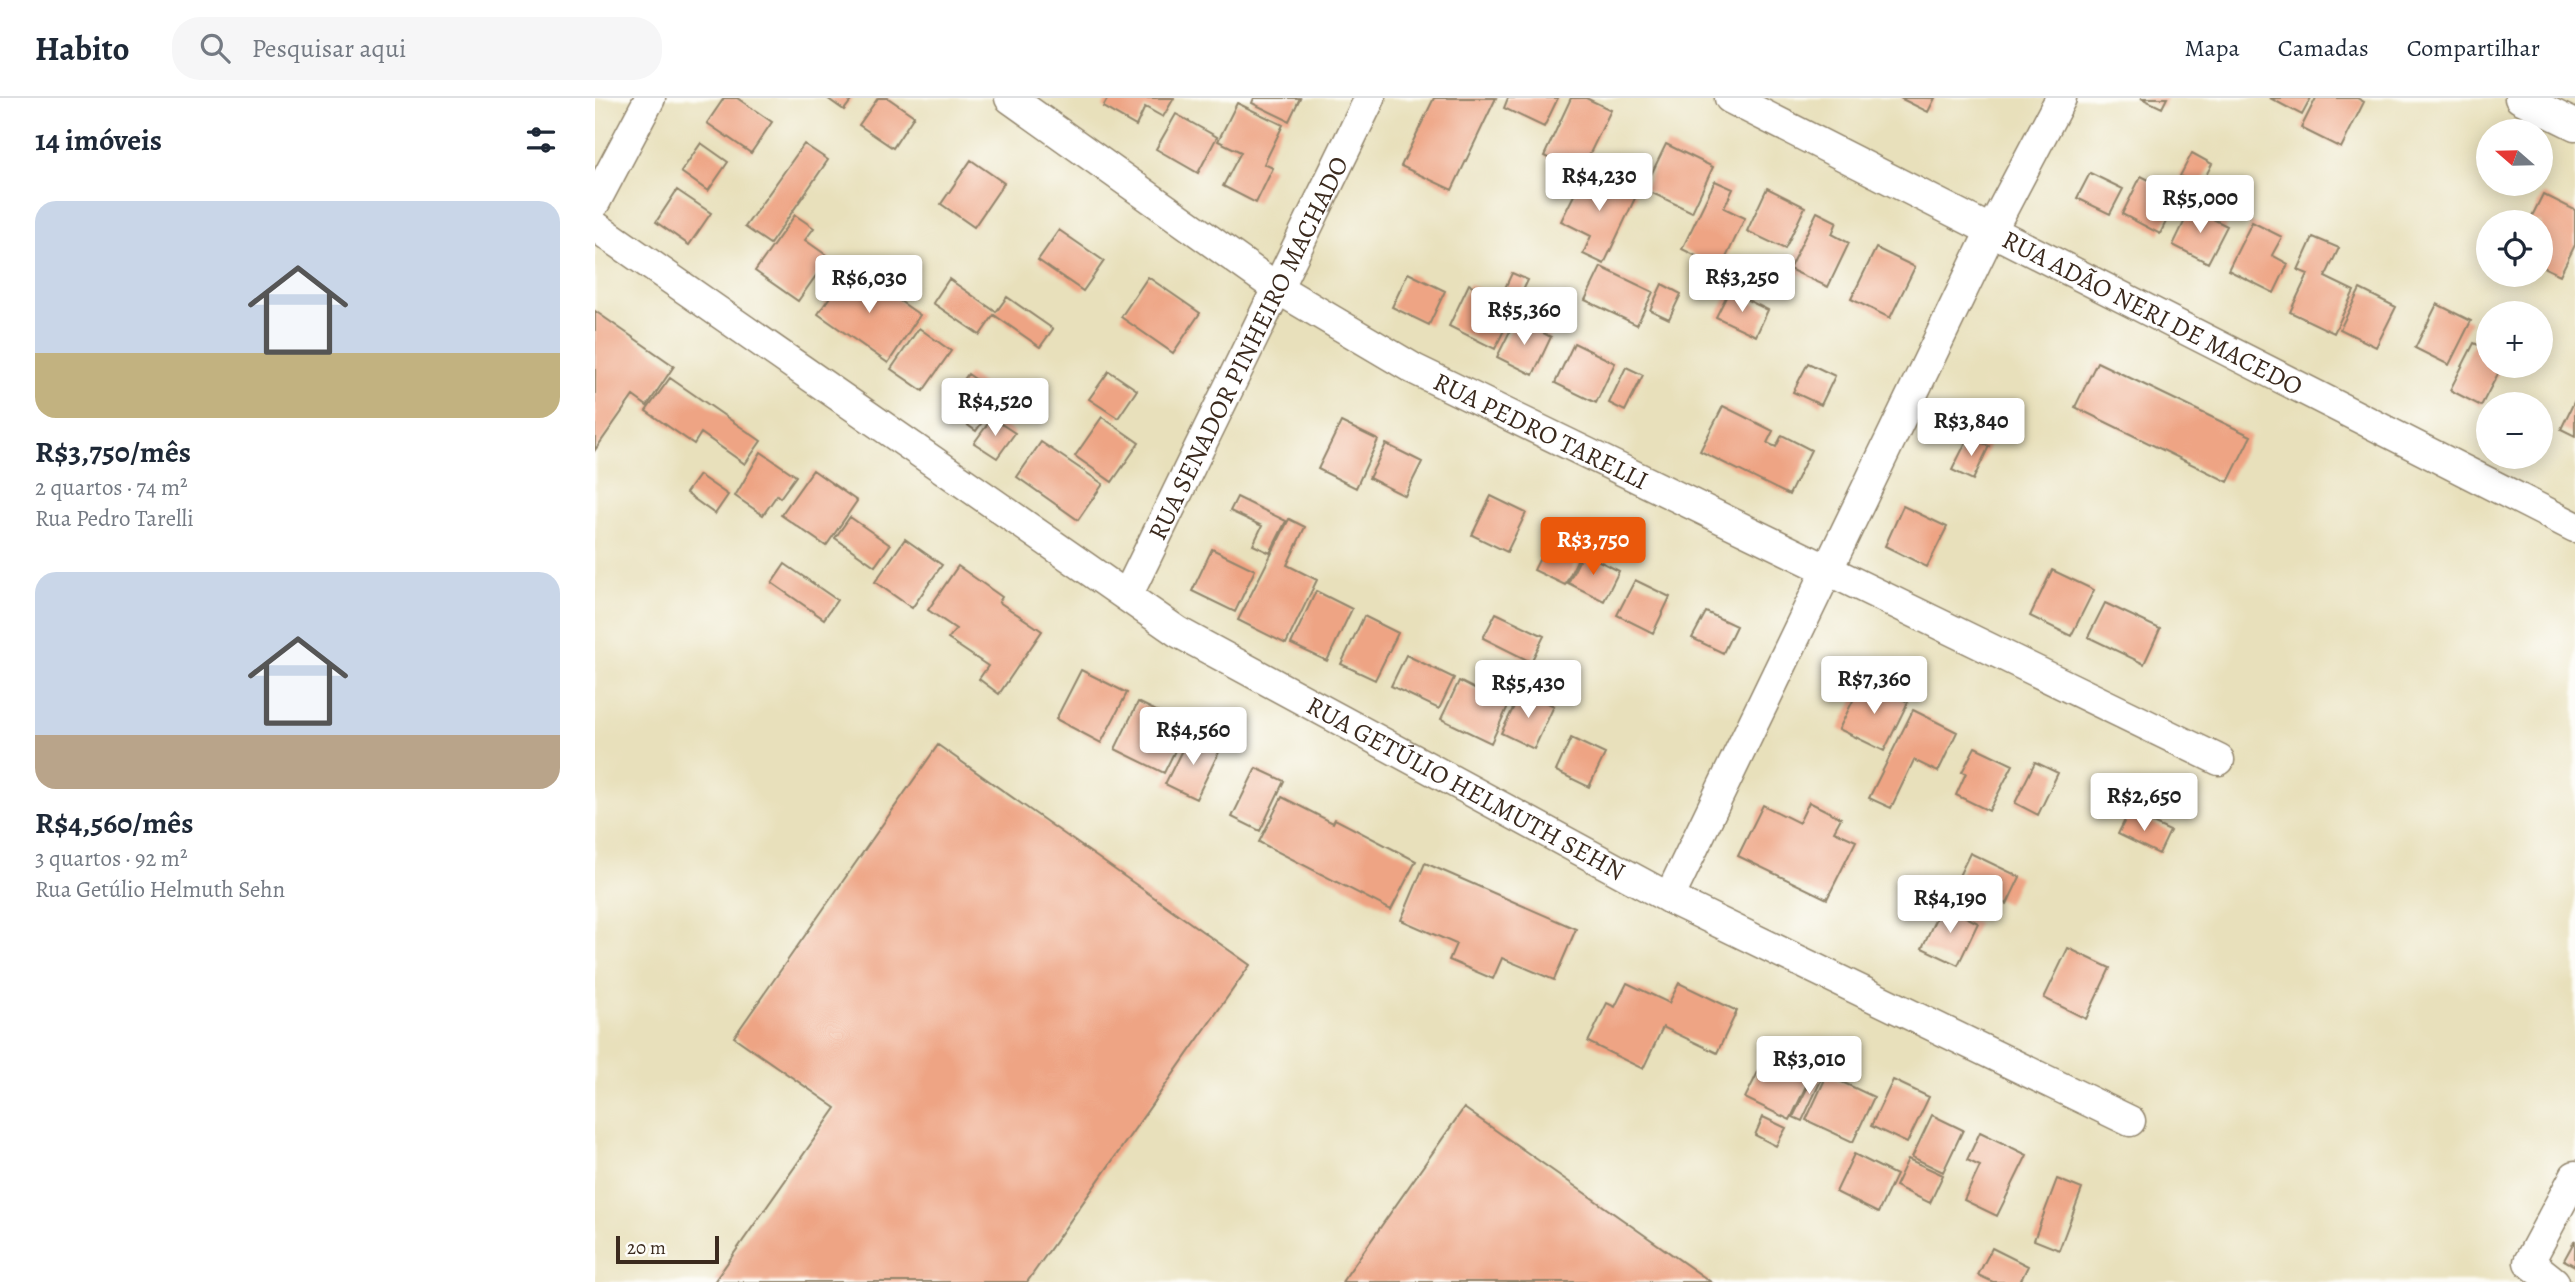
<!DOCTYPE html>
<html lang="pt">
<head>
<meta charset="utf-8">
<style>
	body { margin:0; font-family:Alegreya,serif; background:#f6f6f7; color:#1f2937; height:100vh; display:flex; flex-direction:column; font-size:26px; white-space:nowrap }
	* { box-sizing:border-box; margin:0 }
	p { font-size:23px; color:#747a83 }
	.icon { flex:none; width:38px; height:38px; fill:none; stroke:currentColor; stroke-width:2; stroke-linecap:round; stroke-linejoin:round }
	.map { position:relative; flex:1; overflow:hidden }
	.side { display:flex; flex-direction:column; background:#fff; width:595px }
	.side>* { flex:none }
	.needle { width:46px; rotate:290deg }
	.tools { position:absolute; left:1881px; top:21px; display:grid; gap:14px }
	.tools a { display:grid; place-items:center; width:77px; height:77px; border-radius:50%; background:#fff; box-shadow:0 4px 18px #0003; font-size:35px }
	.scale { position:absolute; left:21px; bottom:18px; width:103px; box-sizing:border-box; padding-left:7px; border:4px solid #3b2a1e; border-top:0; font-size:19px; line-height:24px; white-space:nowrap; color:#3b2a1e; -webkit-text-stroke:5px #fdfcf7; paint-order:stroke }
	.price { position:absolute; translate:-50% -60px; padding:0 16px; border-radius:7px; background:#fff; color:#222; font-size:23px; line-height:46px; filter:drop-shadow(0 2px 4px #0008) }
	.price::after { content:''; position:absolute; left:50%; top:42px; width:21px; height:16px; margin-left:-10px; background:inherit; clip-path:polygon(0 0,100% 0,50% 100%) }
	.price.on { background:#ea580c; color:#fff }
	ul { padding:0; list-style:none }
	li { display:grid; align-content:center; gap:14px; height:371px; padding:0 35px }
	li span { display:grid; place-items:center; height:217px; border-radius:21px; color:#555 }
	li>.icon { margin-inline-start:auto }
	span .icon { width:126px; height:126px; fill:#fffc; stroke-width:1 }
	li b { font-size:30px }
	h2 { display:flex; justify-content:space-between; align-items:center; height:84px; padding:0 35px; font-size:30px }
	header { display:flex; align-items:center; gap:42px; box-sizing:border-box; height:98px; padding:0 35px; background:#fff; border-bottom:2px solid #e0e1e3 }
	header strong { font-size:33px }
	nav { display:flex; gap:38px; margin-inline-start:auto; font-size:24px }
	.search { width:490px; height:63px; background:#f6f6f7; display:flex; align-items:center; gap:18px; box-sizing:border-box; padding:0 24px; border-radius:28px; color:#747a83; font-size:26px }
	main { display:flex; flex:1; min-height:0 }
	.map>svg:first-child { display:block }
	.building { fill:#eea484 }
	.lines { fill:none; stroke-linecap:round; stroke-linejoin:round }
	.minor-casing { stroke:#92856c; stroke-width:33 }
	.minor { stroke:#fff; stroke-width:30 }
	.labels { text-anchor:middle; stroke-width:7; stroke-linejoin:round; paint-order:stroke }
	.street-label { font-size:26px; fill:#3b2a1e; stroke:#fdfcf7 }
</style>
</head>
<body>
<header>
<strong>Habito</strong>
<div class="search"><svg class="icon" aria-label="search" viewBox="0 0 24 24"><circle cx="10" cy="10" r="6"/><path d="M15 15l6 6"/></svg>Pesquisar aqui</div>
<nav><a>Mapa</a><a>Camadas</a><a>Compartilhar</a></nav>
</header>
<main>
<section class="side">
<h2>14 imóveis<svg class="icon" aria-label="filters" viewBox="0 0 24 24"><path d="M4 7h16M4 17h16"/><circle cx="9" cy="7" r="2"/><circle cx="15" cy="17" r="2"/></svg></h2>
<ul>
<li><span style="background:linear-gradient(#c9d6e8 70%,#c2b280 0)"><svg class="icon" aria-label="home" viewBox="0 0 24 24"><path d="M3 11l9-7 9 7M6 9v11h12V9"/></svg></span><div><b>R$3,750/mês</b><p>2 quartos · 74 m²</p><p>Rua Pedro Tarelli</p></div></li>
<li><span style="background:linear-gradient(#c9d6e8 75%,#b9a48a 0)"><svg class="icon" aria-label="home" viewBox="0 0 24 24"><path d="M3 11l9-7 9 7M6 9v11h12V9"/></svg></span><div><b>R$4,560/mês</b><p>3 quartos · 92 m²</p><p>Rua Getúlio Helmuth Sehn</p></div></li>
</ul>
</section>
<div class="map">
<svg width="1980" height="1184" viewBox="0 0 1980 1184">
	<rect width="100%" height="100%" fill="#fdfcf7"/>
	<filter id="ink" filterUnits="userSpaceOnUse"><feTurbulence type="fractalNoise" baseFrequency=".0143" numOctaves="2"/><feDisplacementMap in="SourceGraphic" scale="14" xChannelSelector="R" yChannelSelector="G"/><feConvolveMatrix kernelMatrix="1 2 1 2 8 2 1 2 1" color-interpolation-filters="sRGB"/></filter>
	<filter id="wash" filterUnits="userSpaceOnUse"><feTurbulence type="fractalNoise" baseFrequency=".00686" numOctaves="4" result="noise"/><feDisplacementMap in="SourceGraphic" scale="28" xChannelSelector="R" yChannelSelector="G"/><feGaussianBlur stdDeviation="1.57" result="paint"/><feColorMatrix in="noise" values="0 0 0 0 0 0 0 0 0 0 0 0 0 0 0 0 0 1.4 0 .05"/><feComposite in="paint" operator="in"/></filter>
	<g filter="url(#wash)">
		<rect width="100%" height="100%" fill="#e8e0bb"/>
		<g id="blocks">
			<path class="building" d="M129,0H142L177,24L156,55L112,25Z
				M232,0H258L249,12Z
				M283,0H293L319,18L298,50L264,27Z
				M513,0H579L568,19L550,9L541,28L508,9Z
				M659,0H705L694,23L657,5Z
				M839,0H901L857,92L806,68Z
				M913,0H963L949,29L909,10Z
				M976,0H991L1016,12L985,76L949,58Z
				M1305,0H1340L1333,14Z
				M1546,0H1572L1567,10Z
				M1675,0H1716L1707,17Z
				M1721,0H1762L1769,4L1746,50L1706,30Z
				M642,5L688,27L669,66L678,70L661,105L628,88L646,54L623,43Z
				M581,16L622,39L603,75L561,51Z
				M106,45L133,64L113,93L86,74Z
				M209,46L233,62L175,146L150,129Z
				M1071,46L1118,69L1097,114L1049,91Z
				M1597,55L1617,66L1605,89L1585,78Z
				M376,62L409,85L379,129L346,106Z
				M992,71L1042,96L1009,166L988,156L996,138L966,123Z
				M1495,75L1528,91L1515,116L1482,100Z
				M1546,78L1584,97L1565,136L1527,116Z
				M1120,83L1138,91L1129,110L1150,120L1126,170L1087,151Z
				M1172,90L1210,109L1190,151L1152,133Z
				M82,92L116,115L94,147L61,124Z
				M1948,96L1980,112V147L1965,177L1946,168V124H1934Z
				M1596,110L1632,128L1613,165L1578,147Z
				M1222,114L1242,124L1237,136L1254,145L1233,189L1194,171Z
				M200,117L219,130L210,142L234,159L203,203L160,173Z
				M1657,124L1687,139L1677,157L1693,166L1679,195L1633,172Z
				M464,132L509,163L488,193L443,162Z
				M1718,139L1744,150L1730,179L1759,193L1739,235L1695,214L1713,176L1703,172Z
				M1281,150L1320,169L1295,220L1256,201Z
				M256,169L325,217L293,265L223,216Z
				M1006,169L1058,194L1042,227L990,202Z
				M813,175L850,193L834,227L797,209Z
				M917,175L933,182L900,251L854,228L874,186L905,201Z
				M553,179L605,215L578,255L526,219Z
				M354,181L401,214L412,199L458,231L445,249L399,217L385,237L338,205Z
				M1067,186L1086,196L1074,221L1055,212Z
				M1765,191L1801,209L1781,249L1745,231Z
				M1134,193L1173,212L1161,238L1121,219Z
				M1842,206L1876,223L1854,267L1820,250Z
				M0,213L79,268L52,308L38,298L0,352Z
				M921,221L956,239L938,277L902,259Z
				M324,230L356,253L328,293L296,271Z
				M979,245L1020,265L1001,305L960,285Z
				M1879,245L1894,252V268H1907L1886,308L1855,292Z
				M1502,264L1656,338L1633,384L1480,309Z
				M1213,265L1240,278L1226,307L1198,294Z
				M1031,269L1048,277L1030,313L1014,305Z
				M514,273L542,292L523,320L494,301Z
				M373,276L405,298L381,333L349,310Z
				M75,280L166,343L150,366L106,335L99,346L51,313Z
				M1980,302V338L1966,331Z
				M1128,308L1178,333L1172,345L1181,349L1187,337L1216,352L1194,397L1105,353Z
				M507,319L544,345L517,384L480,358Z
				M397,320L420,335L402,360L379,345Z
				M746,324L783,342L761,390L723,371Z
				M1374,338L1394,348L1378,382L1357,372Z
				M446,344L508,386L483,422L422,379Z
				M791,346L827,364L810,398L774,380Z
				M166,354L201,378L185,400L182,397L168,417L140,398Z
				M218,372L262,403L231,448L186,417Z
				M104,377L133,397L120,416L91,395Z
				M896,398L931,415L912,454L877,437Z
				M642,399L691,423L675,455L658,447L667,428L635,413Z
				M1308,408L1352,429L1332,469L1290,448Z
				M255,419L295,447L280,468L240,440Z
				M694,421L710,429L692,467L722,482L691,546L643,522Z
				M957,436L988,450L970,487L939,472Z
				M310,441L347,467L317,510L280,484Z
				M617,451L660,472L640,514L597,493Z
				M988,455L1024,473L1009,503L973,485Z
				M190,466L242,502L229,521L177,485Z
				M363,468L407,499L404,504L447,533L404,596L384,581L393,568L353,541L361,531L333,512Z
				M1457,472L1499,492L1476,538L1435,518Z
				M1040,482L1075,499L1058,535L1022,517Z
				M721,493L757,511L732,563L696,546Z
				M1510,505L1565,531L1549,566L1493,539Z
				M1111,514L1141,528L1128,555L1097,540Z
				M901,515L949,538L936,564L888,540Z
				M769,518L803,535L780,582L746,566Z
				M811,557L859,580L844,611L796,588Z
				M486,572L532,595L506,645L461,621Z
				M1268,582L1313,604L1289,653L1244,631Z
				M864,583L913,608L896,645L846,621Z
				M927,592L959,608L939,651L906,635Z
				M543,604L592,628L569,675L520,651Z
				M1318,612L1362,634L1343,674L1319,662L1296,710L1274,700Z
				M594,638L625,652L601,701L570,686Z
				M976,640L1010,656L994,689L961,673Z
				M343,647L655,867L432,1184H119L241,1010L139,939Z
				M1380,649L1418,667L1394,713L1361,697L1371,675L1367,674Z
				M1440,664L1463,675L1443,717L1420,705Z
				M661,670L689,683L665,733L637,719Z
				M687,699L738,725L740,721L821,763L796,812L664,744Z
				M1214,704L1246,720L1239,733L1261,743L1232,801L1143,758L1168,707L1204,725Z
				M1534,714L1575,733L1564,756L1523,736Z
				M1375,755L1425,779L1412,806L1362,782Z
				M830,765L981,831L959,882L907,860L898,881L854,862L861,846L806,822Z
				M1347,807L1383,825L1363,867L1327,850Z
				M1473,850L1515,870L1491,921L1449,900Z
				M1032,885L1074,905L1084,885L1142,913L1122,955L1068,929L1048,971L993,944L1012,905L1020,909Z
				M1176,948L1220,969L1195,1022L1150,1000Z
				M1221,972L1229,976L1207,1023L1198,1019Z
				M1232,977L1279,999L1258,1044L1211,1022Z
				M1298,982L1334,999L1312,1045L1276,1028Z
				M869,1010L1116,1184H747Z
				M1337,1017L1368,1032L1348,1074L1317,1059Z
				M1168,1019L1191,1030L1181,1048L1160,1037Z
				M1385,1034L1432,1057L1402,1118L1369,1102L1385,1068L1372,1062Z
				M1259,1056L1301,1077L1283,1115L1241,1094Z
				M1313,1061L1348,1077L1335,1105L1300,1088Z
				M1462,1081L1487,1091L1464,1152L1439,1142Z
				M1980,1142V1168L1969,1162Z
				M1397,1150L1433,1168L1425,1184H1398L1383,1177Z"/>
		</g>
	</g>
	<g filter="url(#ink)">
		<use href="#blocks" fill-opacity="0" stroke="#92856c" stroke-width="2"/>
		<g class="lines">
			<defs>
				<g id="minor">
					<path id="s1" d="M415,0L682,190L819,271L1624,662"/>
					<path id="s2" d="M1135,0L1980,429"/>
					<path d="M1925,0L1980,27"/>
					<path d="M0,104L55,0"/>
					<path id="s3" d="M0,128L583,534L1074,800L1535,1023"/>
					<path id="s4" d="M532,498L775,0"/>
					<path d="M1074,800L1396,133L1466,0"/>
					<path d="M1959,1184L1934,1164L1980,1078"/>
				</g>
			</defs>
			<use href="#minor" class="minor-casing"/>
			<use href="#minor" class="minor"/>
		</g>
	</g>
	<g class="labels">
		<g class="street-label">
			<text dy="9" stroke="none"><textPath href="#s2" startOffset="474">RUA ADÃO NERI DE MACEDO</textPath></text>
			<text dy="9" stroke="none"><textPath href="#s4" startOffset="276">RUA SENADOR PINHEIRO MACHADO</textPath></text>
			<text dy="9" stroke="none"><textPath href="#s1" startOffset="628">RUA PEDRO TARELLI</textPath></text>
			<text dy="9" stroke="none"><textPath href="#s3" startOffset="1038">RUA GETÚLIO HELMUTH SEHN</textPath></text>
		</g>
	</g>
</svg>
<div class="tools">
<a><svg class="needle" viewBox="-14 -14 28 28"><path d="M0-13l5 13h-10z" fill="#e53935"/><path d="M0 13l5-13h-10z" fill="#747a83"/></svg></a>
<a><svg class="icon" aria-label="locate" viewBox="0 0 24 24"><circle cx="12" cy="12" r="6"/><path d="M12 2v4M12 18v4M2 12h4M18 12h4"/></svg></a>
<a>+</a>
<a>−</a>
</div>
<div class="scale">20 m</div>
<b class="price" style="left:1004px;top:115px">R$4,230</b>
<b class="price" style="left:1605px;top:137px">R$5,000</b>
<b class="price" style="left:1147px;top:216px">R$3,250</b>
<b class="price" style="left:274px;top:217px">R$6,030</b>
<b class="price" style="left:929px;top:249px">R$5,360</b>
<b class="price" style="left:400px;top:340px">R$4,520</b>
<b class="price" style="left:1376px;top:360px">R$3,840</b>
<b class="price on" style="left:998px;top:479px">R$3,750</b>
<b class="price" style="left:1279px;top:618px">R$7,360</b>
<b class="price" style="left:933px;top:622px">R$5,430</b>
<b class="price" style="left:598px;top:669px">R$4,560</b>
<b class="price" style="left:1549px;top:735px">R$2,650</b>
<b class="price" style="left:1355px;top:837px">R$4,190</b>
<b class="price" style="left:1214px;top:998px">R$3,010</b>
</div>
</main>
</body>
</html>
